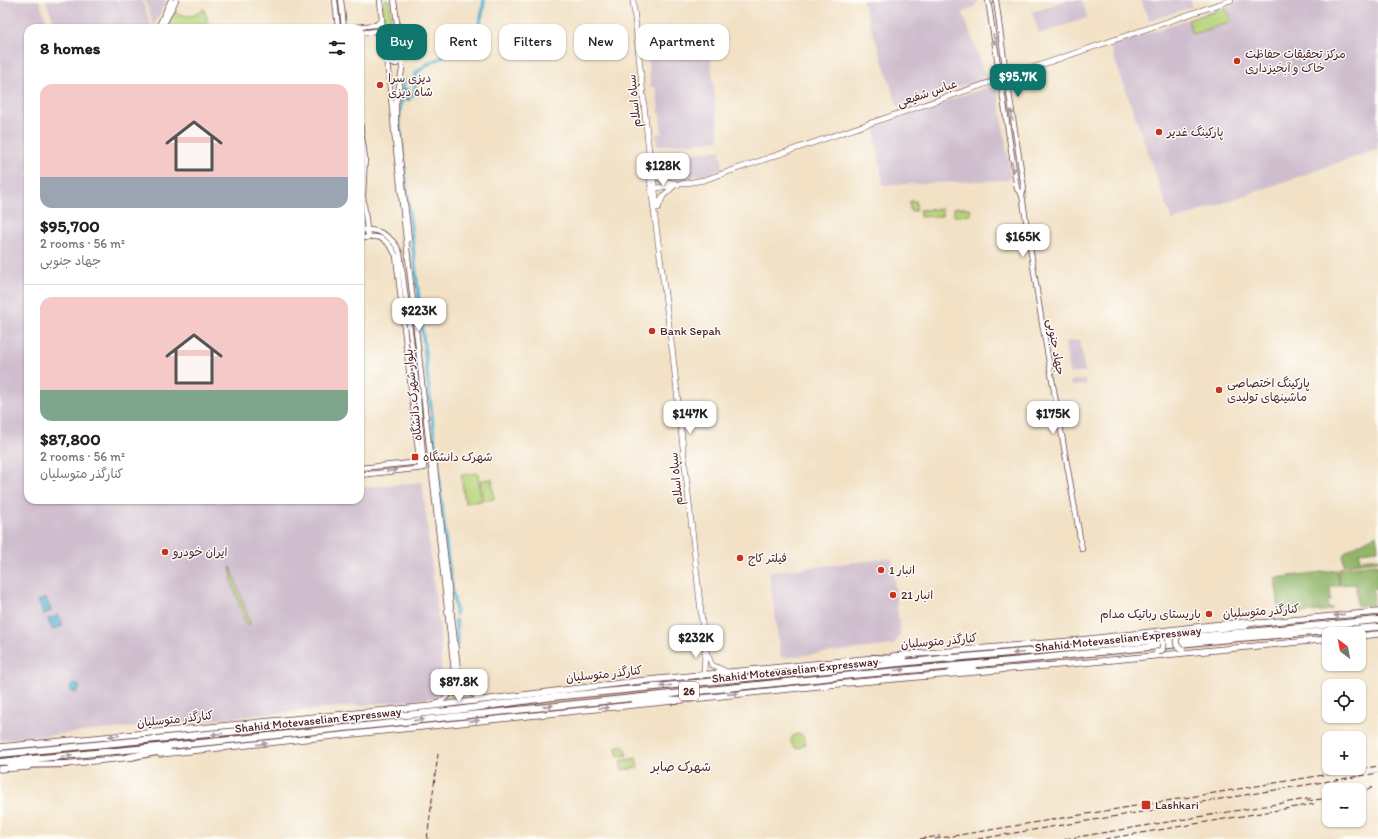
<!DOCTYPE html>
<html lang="en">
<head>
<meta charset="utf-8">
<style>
	body { margin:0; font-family:Itim,"Playpen Sans Arabic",sans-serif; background:#f2f2f2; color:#202124; height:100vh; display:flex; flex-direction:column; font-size:15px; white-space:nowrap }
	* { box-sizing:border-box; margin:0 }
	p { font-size:13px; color:#757577 }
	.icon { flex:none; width:22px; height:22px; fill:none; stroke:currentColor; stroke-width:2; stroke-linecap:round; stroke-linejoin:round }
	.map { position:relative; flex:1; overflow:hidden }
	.sheet { position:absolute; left:24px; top:24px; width:340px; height:480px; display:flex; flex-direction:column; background:#fff; border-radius:12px; box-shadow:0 1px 3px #0004 }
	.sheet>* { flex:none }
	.banner { position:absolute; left:376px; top:24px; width:380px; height:36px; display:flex; gap:8px }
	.needle { width:26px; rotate:328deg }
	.tools { position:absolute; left:1322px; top:627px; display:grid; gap:8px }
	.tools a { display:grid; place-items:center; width:44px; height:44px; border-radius:8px; background:#fff; box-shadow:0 1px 3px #0004; font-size:20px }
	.price { position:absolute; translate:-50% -34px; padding:0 9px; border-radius:8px; background:#fff; color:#222; font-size:13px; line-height:26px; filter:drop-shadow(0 1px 2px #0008) }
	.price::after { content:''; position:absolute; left:50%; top:24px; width:12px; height:9px; margin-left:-6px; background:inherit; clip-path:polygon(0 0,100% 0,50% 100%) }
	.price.current { background:#0f766e; color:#fff }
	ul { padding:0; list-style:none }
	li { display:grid; align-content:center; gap:8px; height:212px; padding:0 16px }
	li+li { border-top:1px solid #e0e0e0 }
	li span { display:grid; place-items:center; height:124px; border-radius:12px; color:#555 }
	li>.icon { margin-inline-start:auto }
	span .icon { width:72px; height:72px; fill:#fffc; stroke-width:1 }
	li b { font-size:17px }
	h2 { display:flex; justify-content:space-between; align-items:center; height:48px; padding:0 16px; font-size:17px }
	.chip { padding:0 14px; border-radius:12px; background:#fff; box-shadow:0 1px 3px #0004; font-size:14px; line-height:36px }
	.chip.current { background:#0f766e; color:#fff }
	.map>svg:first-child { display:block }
	.industrial { fill:#cfbdce }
	.green { fill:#b7d379; stroke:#807952 }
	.forest { fill:#91b569; stroke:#6e6a4a }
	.water { fill:#52b3d1; stroke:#4e697e }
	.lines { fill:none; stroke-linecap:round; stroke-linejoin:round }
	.canal { stroke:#52b3d1; stroke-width:3.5 }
	.tertiary-casing { stroke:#633c42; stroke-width:6 }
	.secondary-casing { stroke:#633c42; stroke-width:6 }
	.primary-casing { stroke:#633c42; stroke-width:7 }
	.trunk-casing { stroke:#633c42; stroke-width:8 }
	.tertiary { stroke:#fff; stroke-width:4.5 }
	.secondary { stroke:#fff; stroke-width:5 }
	.primary { stroke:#fff; stroke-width:5.5 }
	.trunk { stroke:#fff; stroke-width:6 }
	.rail { stroke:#4a1f2b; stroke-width:1; stroke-dasharray:6 3; stroke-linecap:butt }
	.primary-bridge-casing { stroke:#633c42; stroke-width:7; stroke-linecap:butt }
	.primary-bridge { stroke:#fff; stroke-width:5.5 }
	.oneway { fill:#ae9aa0 }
	.poi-dot { fill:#c8321e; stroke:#fdfcf7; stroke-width:1.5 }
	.labels { text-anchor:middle; stroke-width:3; stroke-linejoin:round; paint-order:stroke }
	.shield { fill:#fdfcf7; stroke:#806168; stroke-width:1 }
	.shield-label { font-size:11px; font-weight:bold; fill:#4a1f2b }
	.poi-label { font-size:12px; fill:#4a1f2b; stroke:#fdfcf7; text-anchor:start }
	.street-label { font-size:12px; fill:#4a1f2b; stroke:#fdfcf7 }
	.neighbourhood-label { font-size:13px; fill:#4a1f2b; stroke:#fdfcf7 }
</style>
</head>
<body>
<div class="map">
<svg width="1378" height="839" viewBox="0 0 1378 839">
	<rect width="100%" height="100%" fill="#fdfcf7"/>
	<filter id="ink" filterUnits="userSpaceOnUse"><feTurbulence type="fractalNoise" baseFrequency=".025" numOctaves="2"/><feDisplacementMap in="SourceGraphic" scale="8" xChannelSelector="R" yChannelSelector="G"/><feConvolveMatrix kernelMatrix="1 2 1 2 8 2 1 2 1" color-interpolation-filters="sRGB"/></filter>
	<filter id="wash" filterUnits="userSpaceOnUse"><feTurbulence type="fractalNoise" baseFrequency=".012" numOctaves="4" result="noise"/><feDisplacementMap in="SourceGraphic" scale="16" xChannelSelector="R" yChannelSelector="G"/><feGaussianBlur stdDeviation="0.9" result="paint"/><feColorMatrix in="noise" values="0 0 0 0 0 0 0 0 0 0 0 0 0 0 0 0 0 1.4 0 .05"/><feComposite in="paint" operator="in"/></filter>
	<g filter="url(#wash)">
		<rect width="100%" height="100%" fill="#f2e1c5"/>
		<path class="industrial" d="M0,0H39L49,28H28V500H216L217,503L243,500H360V488L422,482L441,644V691L434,698L0,740Z
			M46,0H142L152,28H56Z
			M145,0H167L154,26Z
			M862,0H979L974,7L963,13L986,77L898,108Z
			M1068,0H1082L1087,18L1039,34L1032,12Z
			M1141,0H1190L1192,5L1191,7L1149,21Z
			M1244,0H1378V149L1172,221L1110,46Z
			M708,33L719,140L657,146L656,134L663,133H662L656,87H651L646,40Z
			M991,86H997L1011,176L1008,180L883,185L874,127L921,109Z
			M720,150L723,169L704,175L666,179L664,157Z
			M1080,340L1085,372L1069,374L1065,342Z
			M1085,380L1086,385L1071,386L1070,381Z
			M892,558L900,634L894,645L781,658L769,572Z"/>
		<path class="green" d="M384,0H389L396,56V59L393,61L390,58L388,54L382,2Z
			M1226,8L1232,22L1193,34L1188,20Z
			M204,9L208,23L193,27V28H166L174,12C187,17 192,18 204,9Z
			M910,201H916V211H910Z
			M954,208H970L971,215L954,216Z
			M942,209V216L920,217V210Z
			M478,473L481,501L465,503L461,475Z
			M492,479L494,499L483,501L480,480Z
			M231,567L250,624L248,625L246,624L232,581V576L230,568Z
			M791 741a7 7 0 1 1 14 0a7 7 0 1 1-14 0Z
			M622,745L625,748L627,755L618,757L616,747Z
			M636,758L638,768L622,770L620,761Z"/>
		<path class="forest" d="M1377,535L1378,550L1359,552L1360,560L1378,558V561L1344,565C1343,559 1342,555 1346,551L1374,536Z
			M1378,564V588L1373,589L1374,600L1373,605L1357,606L1356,584L1339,585V568Z
			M1337,570L1339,585L1330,587L1331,601H1327L1328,608H1332V610L1279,615C1279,602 1276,590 1275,578Z"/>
		<path class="water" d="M401,89H409L410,100L399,101Z
			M46,598L51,611L43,614L38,601Z
			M59,615L63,626L58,628L56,624L57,628L52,630L48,619Z
			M70.5 688a4.5 4.5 0 1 1 9 0a4.5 4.5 0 1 1-9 0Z"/>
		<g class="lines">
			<path class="canal" d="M402,93L404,80
				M436,453L399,120L401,101L413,95L415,89L416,73L428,64L443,57L446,53L451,54H454C475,39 482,25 484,0
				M437,458L447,553L456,614
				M456,620L457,645"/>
		</g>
	</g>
	<g filter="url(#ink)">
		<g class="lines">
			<defs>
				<path id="tertiary" d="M335,0L338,28
					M341,0L344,28
					M380,0C384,44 391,87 394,131L455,680C453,693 445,700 434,705
					M394,0L402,61V70L396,103V122L409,239
					M988,0L1017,189L1022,195
					M996,0L1006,74L1024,188L1022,195L1041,317L1082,549
					M158,28L171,0
					M162,28L176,0
					M344,28L376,25L382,20
					M360,33L376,31L383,34
					M388,58L392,64H396L398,63L400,57
					M360,123L365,157L363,196L368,237
					M360,209L362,239
					M360,230C378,228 393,236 400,253L417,387L424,468L360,475
					M360,239C365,238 371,236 376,237C385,238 393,248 396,256L420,468
					M434,459L459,678C464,690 472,694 483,700
					M360,468L422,462
					M454,687V693L459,695L462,694L464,688"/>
				<path id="secondary" d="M633,0L649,152L650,180L673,356L705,649L712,665L727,672
					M652,168L657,206
					M653,175L666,182L675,183
					M651,189L704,180L1231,0
					M658,208L663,196L674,186
					M701,676L704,673L705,652"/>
				<path id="primary" d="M1192,631L1246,626
					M1359,636L1378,634
					M893,656L1072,641L1214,625L1248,622L1260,623L1378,612
					M0,747L432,706L639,681L876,658
					M160,754L847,683L1091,662L1329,639
					M64,764L133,757
					M0,769L28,767"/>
				<path id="trunk" d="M873,658L903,659
					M950,673L974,667
					M635,701L664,699L676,701
					M0,754L457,710L553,697L941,659L1072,648L1378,620
					M129,757L168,750
					M0,762L210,742L853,675L1000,662L1239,638L1378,627
					M10,765L67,764"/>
			</defs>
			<use href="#tertiary" class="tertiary-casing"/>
			<use href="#secondary" class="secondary-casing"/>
			<use href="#primary" class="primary-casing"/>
			<use href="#trunk" class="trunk-casing"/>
			<use href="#tertiary" class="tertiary"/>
			<use href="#secondary" class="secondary"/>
			<use href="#primary" class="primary"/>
			<use href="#trunk" class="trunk"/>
			<path class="rail" d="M1359,795L1373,787
				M1307,801L1329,798
				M427,839L438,754
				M920,839L940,836
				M935,839L1378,766
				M978,839L1378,773
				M1065,839L1313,798
				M1105,839L1314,804"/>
			<defs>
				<path id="primary-bridge" d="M1153,634L1161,636L1163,643L1162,650L1157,652
					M1182,649C1174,646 1175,637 1181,633L1192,631"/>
			</defs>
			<use href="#primary-bridge" class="primary-bridge-casing"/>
			<use href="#primary-bridge" class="primary-bridge"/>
		</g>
		<defs><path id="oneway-solid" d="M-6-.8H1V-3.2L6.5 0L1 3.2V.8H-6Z"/></defs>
		<g class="oneway">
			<use href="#oneway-solid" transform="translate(994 39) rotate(81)"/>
			<use href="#oneway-solid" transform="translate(1012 115) rotate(-99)"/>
			<use href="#oneway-solid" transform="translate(1013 167) rotate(82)"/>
			<use href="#oneway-solid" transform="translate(392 471) rotate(-6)"/>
			<use href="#oneway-solid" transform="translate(1339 615) rotate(174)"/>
			<use href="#oneway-solid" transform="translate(1018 653) rotate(175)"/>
			<use href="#oneway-solid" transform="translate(900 670) rotate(-5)"/>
			<use href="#oneway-solid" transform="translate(666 686) rotate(174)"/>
			<use href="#oneway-solid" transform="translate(733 694) rotate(-6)"/>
			<use href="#oneway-solid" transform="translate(548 706) rotate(-7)"/>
			<use href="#oneway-solid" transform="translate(604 708) rotate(-5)"/>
			<use href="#oneway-solid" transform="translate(419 720) rotate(-6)"/>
			<use href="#oneway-solid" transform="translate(474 721) rotate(-5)"/>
			<use href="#oneway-solid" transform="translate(217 734) rotate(174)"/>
			<use href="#oneway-solid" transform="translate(114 736) rotate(174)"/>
			<use href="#oneway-solid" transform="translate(262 744) rotate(-6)"/>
			<use href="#oneway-solid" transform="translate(67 756) rotate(-6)"/>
		</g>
	</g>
	<g class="poi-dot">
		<circle cx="1237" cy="61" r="4"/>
		<circle cx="380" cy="85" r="4"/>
		<circle cx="1159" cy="132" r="4"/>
		<circle cx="652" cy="331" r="4"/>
		<circle cx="1219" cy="390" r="4"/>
		<rect x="411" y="453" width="8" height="8" rx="2"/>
		<circle cx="165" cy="552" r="4"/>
		<circle cx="740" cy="558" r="4"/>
		<circle cx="881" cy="570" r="4"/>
		<circle cx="893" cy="595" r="4"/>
		<circle cx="1209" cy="614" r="4"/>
		<rect x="1141" y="800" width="10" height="10" rx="2"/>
	</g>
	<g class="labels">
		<rect class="shield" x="679" y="682" width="20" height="18" rx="3"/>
		<g class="shield-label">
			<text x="689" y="695">26</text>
		</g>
		<g class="poi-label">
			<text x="1245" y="58">مرکز تحقیقات حفاظت<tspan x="1245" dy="14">خاک و آبخیزداری</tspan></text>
			<text x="388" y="82">دیزی سرا<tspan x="388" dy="14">شاه دیزی</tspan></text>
			<text x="1167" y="136">پارکینگ غدیر</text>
			<text x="660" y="335">Bank Sepah</text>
			<text x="1227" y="387">پارکینگ اختصاصی<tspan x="1227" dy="14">ماشینهای تولیدی</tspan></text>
			<text x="423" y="461">شهرک دانشگاه</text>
			<text x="173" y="556">ایران خودرو</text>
			<text x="748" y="562">فیلتر کاج</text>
			<text x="889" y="574">انبار 1</text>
			<text x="901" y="599">انبار 21</text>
			<text x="1201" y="618" text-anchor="end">باریستای رباتیک مدام</text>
			<text x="1155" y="809">Lashkari</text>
		</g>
		<g class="street-label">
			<text transform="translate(927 93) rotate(-19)" y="4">عباس شفیعی</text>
			<text transform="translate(634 101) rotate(-96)" y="4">سپاه اسلام</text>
			<text transform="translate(1056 347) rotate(80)" y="4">جهاد جنوبی</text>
			<text transform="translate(413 395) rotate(-96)" y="4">بلوار شهرک دانشگاه</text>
			<text transform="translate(676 479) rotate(-96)" y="4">سپاه اسلام</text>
			<text transform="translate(1261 611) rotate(-4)" y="4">کنارگذر متوسلیان</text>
			<text transform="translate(1118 639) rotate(-6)" y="4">Shahid Motevaselian Expressway</text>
			<text transform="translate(939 641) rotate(-5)" y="4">کنارگذر متوسلیان</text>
			<text transform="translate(795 670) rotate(-6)" y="4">Shahid Motevaselian Expressway</text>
			<text transform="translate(604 674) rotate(-6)" y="4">کنارگذر متوسلیان</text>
			<text transform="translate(175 719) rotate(-6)" y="4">کنارگذر متوسلیان</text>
			<text transform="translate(318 720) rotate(-6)" y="4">Shahid Motevaselian Expressway</text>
		</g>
		<g class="neighbourhood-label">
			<text x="681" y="771">شهرک صابر</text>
		</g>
	</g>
</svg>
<div class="tools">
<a><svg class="needle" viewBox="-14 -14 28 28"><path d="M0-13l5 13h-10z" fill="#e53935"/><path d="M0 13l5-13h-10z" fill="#757577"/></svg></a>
<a><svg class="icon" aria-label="locate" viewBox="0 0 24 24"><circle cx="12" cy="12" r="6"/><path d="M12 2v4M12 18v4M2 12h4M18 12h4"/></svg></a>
<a>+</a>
<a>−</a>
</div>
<b class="price current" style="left:1018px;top:98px">$95.7K</b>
<b class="price" style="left:663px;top:187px">$128K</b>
<b class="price" style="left:1023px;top:258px">$165K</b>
<b class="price" style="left:419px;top:332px">$223K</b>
<b class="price" style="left:690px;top:435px">$147K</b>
<b class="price" style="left:1053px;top:435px">$175K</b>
<b class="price" style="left:696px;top:659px">$232K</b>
<b class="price" style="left:459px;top:703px">$87.8K</b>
<div class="banner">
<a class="chip current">Buy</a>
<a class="chip">Rent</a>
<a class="chip">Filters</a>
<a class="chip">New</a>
<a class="chip">Apartment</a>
</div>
<section class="sheet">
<h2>8 homes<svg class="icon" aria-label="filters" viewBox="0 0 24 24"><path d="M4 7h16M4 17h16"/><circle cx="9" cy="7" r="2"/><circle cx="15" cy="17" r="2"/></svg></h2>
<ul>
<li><span style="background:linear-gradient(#f6c9c9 75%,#9aa5b1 0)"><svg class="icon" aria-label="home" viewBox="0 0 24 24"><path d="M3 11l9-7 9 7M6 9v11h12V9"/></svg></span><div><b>$95,700</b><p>2 rooms · 56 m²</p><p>جهاد جنوبی</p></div></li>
<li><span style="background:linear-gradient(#f6c9c9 75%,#7fa58c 0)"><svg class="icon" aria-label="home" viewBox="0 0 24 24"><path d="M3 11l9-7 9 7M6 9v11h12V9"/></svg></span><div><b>$87,800</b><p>2 rooms · 56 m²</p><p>کنارگذر متوسلیان</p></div></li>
</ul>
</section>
</div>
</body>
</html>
